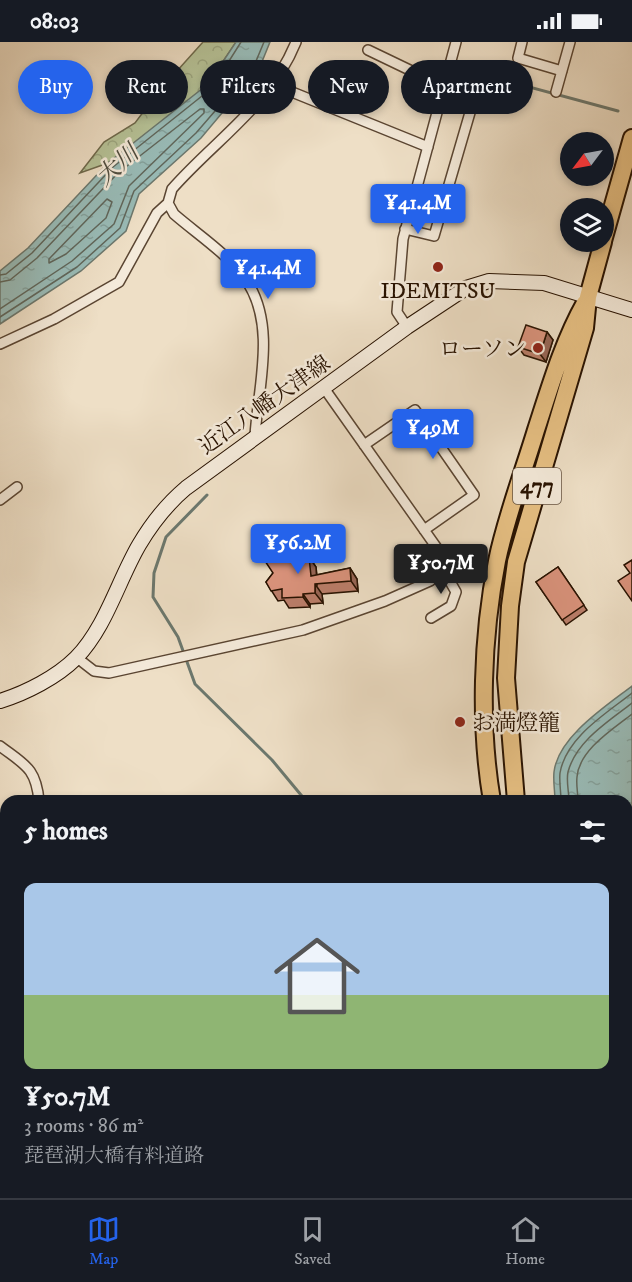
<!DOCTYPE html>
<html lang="en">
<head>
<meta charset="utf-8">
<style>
	body { margin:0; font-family:"IM FELL DW Pica","Noto Serif JP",serif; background:#242831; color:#f1f3f6; height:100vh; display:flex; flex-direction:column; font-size:22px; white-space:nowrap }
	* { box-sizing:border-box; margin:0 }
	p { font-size:20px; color:#9ea1a6 }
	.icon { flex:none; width:33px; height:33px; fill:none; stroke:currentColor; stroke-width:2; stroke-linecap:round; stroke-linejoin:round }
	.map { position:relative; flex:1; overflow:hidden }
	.details { position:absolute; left:0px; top:753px; width:633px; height:404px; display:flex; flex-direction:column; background:#171b24; border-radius:18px 18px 0 0; box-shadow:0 3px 9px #0003 }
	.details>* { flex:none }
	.guide { position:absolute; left:18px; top:18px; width:597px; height:54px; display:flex; gap:12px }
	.needle { width:39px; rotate:238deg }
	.buttons { position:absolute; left:560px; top:90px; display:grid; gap:12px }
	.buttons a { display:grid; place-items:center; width:54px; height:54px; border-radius:50%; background:#171b24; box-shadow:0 3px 9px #0003; font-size:30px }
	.price { position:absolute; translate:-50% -51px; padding:0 14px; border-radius:6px; background:#2563eb; color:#fff; font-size:20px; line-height:39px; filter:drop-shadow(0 2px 3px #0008) }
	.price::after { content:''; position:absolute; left:50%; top:36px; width:18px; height:14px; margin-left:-9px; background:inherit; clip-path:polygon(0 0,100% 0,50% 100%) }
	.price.on { background:#222; color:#fff }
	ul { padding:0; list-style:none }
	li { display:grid; align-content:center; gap:12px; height:318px; padding:0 24px }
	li+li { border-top:2px solid #363941 }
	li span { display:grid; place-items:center; height:186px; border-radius:12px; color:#555 }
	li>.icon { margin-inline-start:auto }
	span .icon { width:108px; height:108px; fill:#fffc; stroke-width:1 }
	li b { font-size:26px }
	h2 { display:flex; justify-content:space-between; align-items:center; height:72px; padding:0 24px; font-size:26px }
	.tag { padding:0 21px; border-radius:27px; background:#171b24; box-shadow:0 3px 9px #0003; font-size:21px; line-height:54px }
	.tag.on { background:#2563eb; color:#fff }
	.status { display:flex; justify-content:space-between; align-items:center; height:42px; padding:0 30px; background:#171b24; direction:ltr }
	.status svg { height:16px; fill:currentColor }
	.tab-bar { display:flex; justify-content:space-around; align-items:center; height:84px; border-top:2px solid #363941; background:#171b24; font-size:16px; color:#9ea1a6 }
	.tab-bar a { display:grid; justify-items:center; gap:3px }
	.tab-bar .on { color:#2563eb }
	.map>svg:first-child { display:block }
	.forest { fill:url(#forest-crowns); stroke:#6f6a4c; stroke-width:1.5 }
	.water { fill:url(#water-ripples); stroke:#6c786e; stroke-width:1.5 }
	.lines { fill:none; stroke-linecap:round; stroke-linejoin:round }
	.shore { stroke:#60675c; stroke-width:1.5 }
	.stream { stroke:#6c786e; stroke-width:3 }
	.minor-casing { stroke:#5a4532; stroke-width:12 }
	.secondary-casing { stroke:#281200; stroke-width:16 }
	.trunk-casing { stroke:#281200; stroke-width:20 }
	.minor { stroke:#f4eada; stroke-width:9 }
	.secondary { stroke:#f4eada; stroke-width:14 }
	.trunk { stroke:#e7c083; stroke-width:16 }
	.wall { fill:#bb7e6a; stroke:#281200; stroke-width:1.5 }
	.shaded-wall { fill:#986656; stroke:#281200; stroke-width:1.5 }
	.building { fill:#d9927b; stroke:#281200; stroke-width:1.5 }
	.poi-dot { fill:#8f2418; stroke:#f4eada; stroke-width:2 }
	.labels { text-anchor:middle; stroke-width:5; stroke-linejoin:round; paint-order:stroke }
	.shield { fill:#f4eada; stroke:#655341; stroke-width:1.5 }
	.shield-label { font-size:21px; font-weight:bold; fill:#281200 }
	.poi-label { font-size:22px; fill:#281200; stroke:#f4eada }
	.street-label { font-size:22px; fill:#281200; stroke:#f4eada }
	.water-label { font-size:24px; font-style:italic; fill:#504e40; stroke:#f4eada }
</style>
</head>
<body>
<div class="status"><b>08:03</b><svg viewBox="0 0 49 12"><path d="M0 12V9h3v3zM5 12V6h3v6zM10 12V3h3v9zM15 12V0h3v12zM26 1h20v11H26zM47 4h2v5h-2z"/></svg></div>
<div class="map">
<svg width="632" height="1156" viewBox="0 0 632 1156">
	<defs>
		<pattern id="forest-crowns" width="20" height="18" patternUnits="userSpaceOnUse" patternTransform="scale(1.5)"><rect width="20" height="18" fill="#b6c297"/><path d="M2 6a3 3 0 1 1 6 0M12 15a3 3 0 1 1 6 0" fill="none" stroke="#9ca680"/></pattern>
		<pattern id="water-ripples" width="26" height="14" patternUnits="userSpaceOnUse" patternTransform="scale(1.5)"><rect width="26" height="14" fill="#99bcb8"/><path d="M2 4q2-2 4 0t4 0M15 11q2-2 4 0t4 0" fill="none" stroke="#84a19c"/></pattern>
	</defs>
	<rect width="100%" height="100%" fill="#eedfc6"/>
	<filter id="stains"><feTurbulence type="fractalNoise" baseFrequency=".00333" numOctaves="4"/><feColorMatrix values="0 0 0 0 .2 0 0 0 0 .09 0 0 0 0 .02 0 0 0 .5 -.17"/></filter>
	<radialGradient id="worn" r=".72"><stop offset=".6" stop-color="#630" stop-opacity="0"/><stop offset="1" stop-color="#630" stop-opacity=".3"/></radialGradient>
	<path class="forest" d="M203,0H236L208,42L191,57L108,121L80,131L104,100L135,81L159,49Z"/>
	<path class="water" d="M236,0H270L259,27L201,96L139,152L126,189L81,229L0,282V229L28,206L108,121L208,42Z
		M632,644V1156H0V1058H6V1150H627V759H555C555,750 553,739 554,730C558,695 606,664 632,644Z"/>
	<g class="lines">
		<path class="shore" d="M107,157L112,160L106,176L66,212L49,221V217Z
			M0,233L6,232L32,211L113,125L212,46L241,0
			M0,240L10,238L37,216L118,131L200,67H204V71L129,144L114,182L72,219L0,267
			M0,275L77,225L120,186L134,149L196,91L254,24L264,0
			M561,759C561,750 559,739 560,731C566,695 607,671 632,651
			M569,759C569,750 566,739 568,730C576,699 609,679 632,661
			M578,759C578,751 576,743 577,735C579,708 613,687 632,672"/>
		<path class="stream" d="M459,26L618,69
			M207,453L166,495L154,531L153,555L178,595L195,642L272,718L306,759"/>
		<defs>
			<path id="minor" d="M522,0L518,16L562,29
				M368,8L445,45
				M273,40L287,48L428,105
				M556,50L570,0
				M168,161L174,172C198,193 230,213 248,241C276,286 258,345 255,394
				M405,187L434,194L476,50L447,39
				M407,285L397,270L403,197L456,0
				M0,302L54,277L119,240L157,171L168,161L172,147C215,98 270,64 296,0
				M364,403L415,368L474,453L424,488
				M0,458L17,445
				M431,576L451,564L456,550L443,527
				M76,615L94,629L109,631L303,588L385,559L430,539L443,527L444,516L324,346
				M0,704C25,723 36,726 39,759
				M0,1020H6"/>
			<path id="secondary" d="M0,659C26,651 57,635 76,616C106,585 118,539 139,503C152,481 167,462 186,446L407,285L466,246L489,239L544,241L632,268"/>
			<path id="trunk" d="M603,199L632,96
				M492,759C479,683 482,594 497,519C506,475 523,431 536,388C550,345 563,300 585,261
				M516,759L506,636L510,564L516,520L585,286L588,255L603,200
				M574,1150L575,1156
				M601,1150L602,1156"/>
		</defs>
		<use href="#minor" class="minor-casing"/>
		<use href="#secondary" class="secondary-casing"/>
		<use href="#trunk" class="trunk-casing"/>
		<use href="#minor" class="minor"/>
		<use href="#secondary" class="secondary"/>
		<use href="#trunk" class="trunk"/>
	</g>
	<path class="wall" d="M547,290L553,298L546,320L524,313L518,305Z
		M277,511L285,515H309L316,525L317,533L350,526L357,537L358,549L322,552L323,561L310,562V565L289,566L284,558L278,559L266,540L273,531Z
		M558,525L587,568L566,583L536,540Z"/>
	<path class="shaded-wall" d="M547,290L553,298L546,320L540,312Z
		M304,513L309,521V515L316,525L317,542L311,534Z
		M350,526L357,537L358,549L351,539Z
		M315,542L322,552L323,561L315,551Z
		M303,552L310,562V565L303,555Z"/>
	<path class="building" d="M526,283L547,290L540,312L518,305Z
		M274,507L277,511L281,508L285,515L304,513V516L309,515L311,534L350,526L351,539L315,542V551L303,552V555L282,556V547L271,549L266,540L273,531L263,516Z
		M632,518V559L618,539L630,531L624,523Z
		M558,525L584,563L562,578L536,540Z
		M0,793L6,801V956L0,948Z"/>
	<g class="poi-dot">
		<circle cx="438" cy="225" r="6"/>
		<circle cx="538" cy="306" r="6"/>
		<circle cx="460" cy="680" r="6"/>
	</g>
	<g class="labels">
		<rect class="shield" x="513" y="426" width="48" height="36" rx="4.5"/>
		<g class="shield-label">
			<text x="537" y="451">477</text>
		</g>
		<g class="poi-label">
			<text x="438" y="256">IDEMITSU</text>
			<text x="526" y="314" text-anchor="end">ローソン</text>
			<text x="472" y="688" text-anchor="start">お満燈籠</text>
		</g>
		<g class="street-label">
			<text transform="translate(264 362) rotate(-35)" y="8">近江八幡大津線</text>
		</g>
		<g class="water-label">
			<text transform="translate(117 123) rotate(-42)" y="8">大川</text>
		</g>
	</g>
	<rect width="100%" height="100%" filter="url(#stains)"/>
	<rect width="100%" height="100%" fill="url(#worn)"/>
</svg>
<div class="buttons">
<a><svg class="needle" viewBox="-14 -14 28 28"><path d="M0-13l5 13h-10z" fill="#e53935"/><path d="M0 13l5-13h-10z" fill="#9ea1a6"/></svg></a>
<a><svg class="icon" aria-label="layers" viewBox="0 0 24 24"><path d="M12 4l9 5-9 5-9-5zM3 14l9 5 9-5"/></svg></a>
</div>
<b class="price" style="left:418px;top:193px">¥41.4M</b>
<b class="price" style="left:268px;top:258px">¥41.4M</b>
<b class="price" style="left:433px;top:418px">¥49M</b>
<b class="price" style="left:298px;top:533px">¥56.2M</b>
<b class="price on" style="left:441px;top:553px">¥50.7M</b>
<div class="guide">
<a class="tag on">Buy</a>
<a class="tag">Rent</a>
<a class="tag">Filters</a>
<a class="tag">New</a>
<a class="tag">Apartment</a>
</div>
<section class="details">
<h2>5 homes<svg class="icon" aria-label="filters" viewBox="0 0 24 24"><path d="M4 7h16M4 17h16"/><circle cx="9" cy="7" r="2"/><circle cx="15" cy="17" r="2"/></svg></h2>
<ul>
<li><span style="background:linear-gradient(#a9c7e8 60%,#8fb573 0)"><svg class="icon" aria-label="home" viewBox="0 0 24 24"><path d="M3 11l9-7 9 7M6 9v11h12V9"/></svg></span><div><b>¥50.7M</b><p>3 rooms · 86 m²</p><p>琵琶湖大橋有料道路</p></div></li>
</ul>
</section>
</div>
<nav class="tab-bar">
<a class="on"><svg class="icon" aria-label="map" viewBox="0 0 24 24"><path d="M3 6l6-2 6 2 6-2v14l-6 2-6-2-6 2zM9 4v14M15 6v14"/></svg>Map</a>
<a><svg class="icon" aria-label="saved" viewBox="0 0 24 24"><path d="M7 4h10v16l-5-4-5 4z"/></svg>Saved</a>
<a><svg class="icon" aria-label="home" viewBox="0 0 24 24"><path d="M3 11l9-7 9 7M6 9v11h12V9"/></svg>Home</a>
</nav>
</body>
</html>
